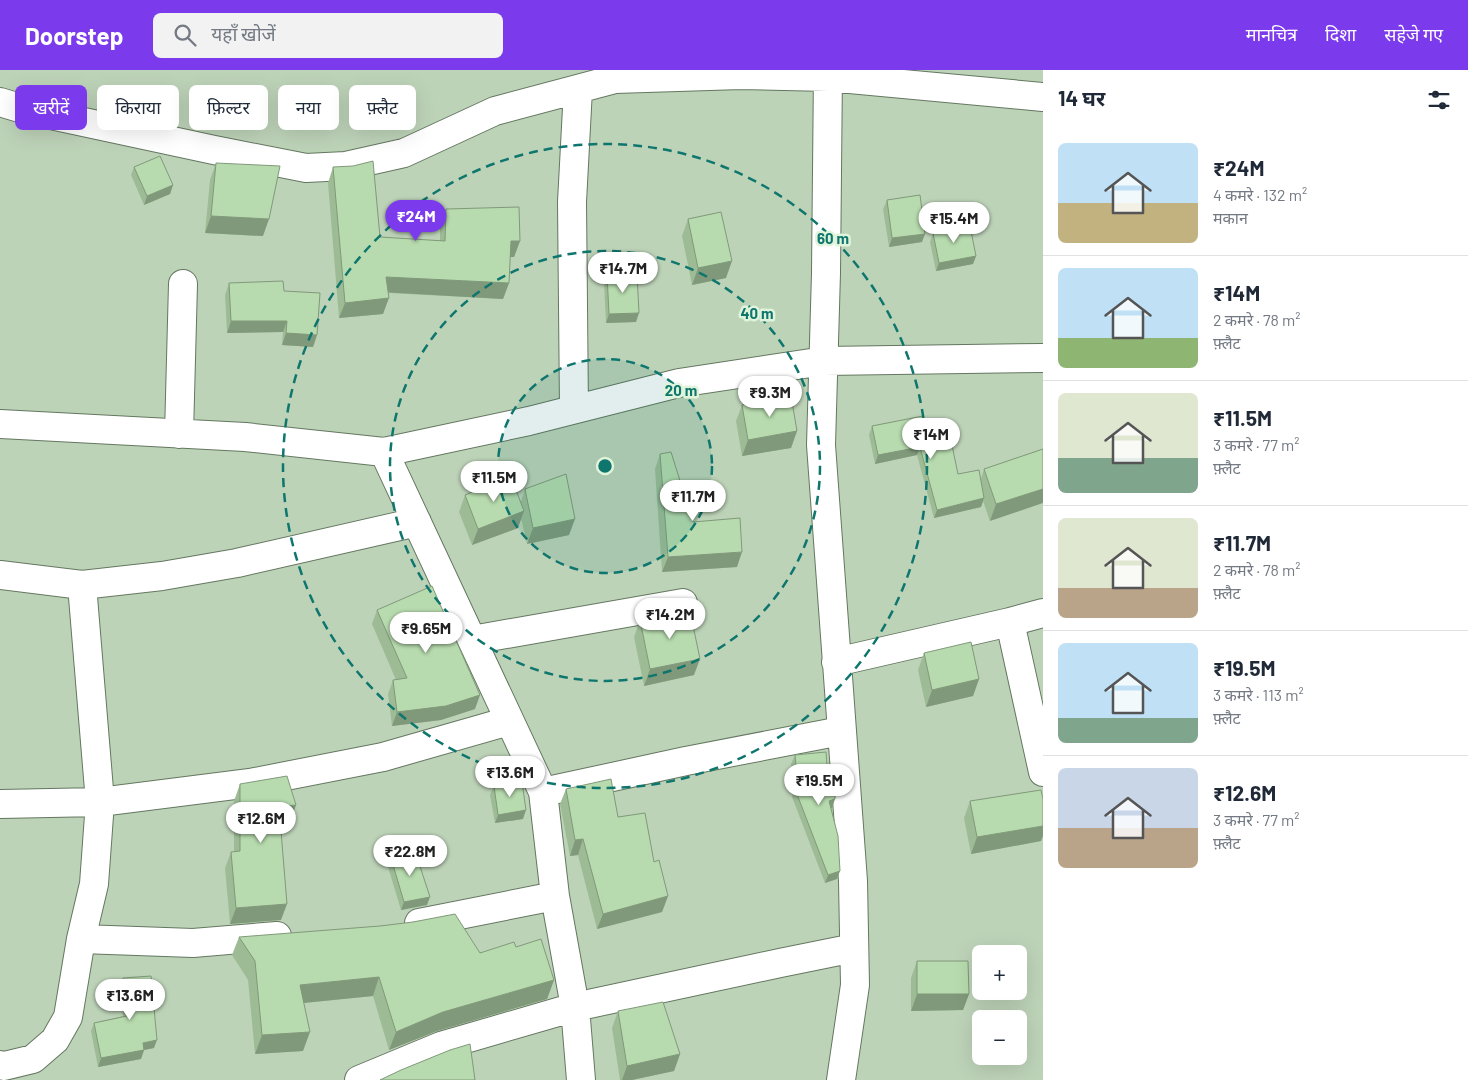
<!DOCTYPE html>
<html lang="hi">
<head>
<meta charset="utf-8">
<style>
	body { margin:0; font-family:Barlow,"Noto Sans Devanagari",sans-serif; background:#f2f2f3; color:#1f2937; height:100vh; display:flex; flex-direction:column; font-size:19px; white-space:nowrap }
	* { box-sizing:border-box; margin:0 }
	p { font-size:16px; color:#747a83 }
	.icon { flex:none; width:28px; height:28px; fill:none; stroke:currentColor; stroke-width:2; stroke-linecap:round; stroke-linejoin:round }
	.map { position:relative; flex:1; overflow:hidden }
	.panel { display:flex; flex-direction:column; background:#fff; width:425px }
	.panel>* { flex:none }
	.hud { position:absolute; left:15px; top:15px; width:475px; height:45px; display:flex; gap:10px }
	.buttons { position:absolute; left:972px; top:875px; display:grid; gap:10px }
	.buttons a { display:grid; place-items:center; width:55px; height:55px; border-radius:8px; background:#fff; box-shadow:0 5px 20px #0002; font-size:25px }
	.price { position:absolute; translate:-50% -42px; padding:0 11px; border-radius:18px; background:#fff; color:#222; font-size:16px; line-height:32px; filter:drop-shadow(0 1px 2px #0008) }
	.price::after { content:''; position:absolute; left:50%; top:30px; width:15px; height:11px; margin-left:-8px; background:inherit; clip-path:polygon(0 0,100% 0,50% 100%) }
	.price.active { background:#7c3aed; color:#fff }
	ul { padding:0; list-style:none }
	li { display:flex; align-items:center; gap:15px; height:125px; padding:0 15px }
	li+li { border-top:1px solid #e0e1e3 }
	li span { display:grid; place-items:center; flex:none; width:140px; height:100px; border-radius:8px; color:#555 }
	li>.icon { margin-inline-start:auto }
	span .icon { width:60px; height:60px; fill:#fffc; stroke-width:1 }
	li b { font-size:21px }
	h2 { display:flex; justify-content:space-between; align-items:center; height:60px; padding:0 15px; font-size:21px }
	.chip { padding:0 18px; border-radius:8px; background:#fff; box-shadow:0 5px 20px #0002; font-size:18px; line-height:45px }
	.chip.active { background:#7c3aed; color:#fff }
	header { display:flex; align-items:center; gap:30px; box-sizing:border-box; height:70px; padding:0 25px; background:#7c3aed; color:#fff }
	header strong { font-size:24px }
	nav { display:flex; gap:28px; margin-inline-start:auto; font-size:18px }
	.search { width:350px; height:45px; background:#f2f2f3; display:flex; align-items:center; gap:12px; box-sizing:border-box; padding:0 18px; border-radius:8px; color:#747a83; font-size:19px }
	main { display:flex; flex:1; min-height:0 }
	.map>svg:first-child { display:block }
	.green { fill:#bdd3b8; fill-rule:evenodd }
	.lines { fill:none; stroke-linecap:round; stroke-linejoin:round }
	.minor-casing { stroke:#647760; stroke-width:30 }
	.minor { stroke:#fff; stroke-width:28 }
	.wall { fill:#9dbc96 }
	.shaded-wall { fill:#80997a }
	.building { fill:#b7dbae; stroke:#80997a }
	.ring { fill:none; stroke:#0f766e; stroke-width:2.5; stroke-dasharray:9 6 }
	.centre { fill:#0f766e; stroke:#dff4da; stroke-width:2.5 }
	.ring-label { font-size:15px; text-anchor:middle; font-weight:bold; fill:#0f766e; stroke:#dff4da; stroke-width:5; stroke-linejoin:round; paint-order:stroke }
</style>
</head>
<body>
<header>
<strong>Doorstep</strong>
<div class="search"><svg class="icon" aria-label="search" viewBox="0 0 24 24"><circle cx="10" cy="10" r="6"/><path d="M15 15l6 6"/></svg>यहाँ खोजें</div>
<nav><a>मानचित्र</a><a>दिशा</a><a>सहेजे गए</a></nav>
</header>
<main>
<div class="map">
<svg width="1043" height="1010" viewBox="0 0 1043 1010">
	<rect width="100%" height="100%" fill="#dff4da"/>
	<path class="green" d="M0,0H1043V1010H0ZM981,884H1019V921H981ZM981,949H1019V986H981Z"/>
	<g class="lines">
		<defs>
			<path id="minor" d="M828,0L826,203L821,375L853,811L855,915L841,1010
				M0,32L23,39L214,80L306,98L346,96L404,83L495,41L615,9L741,5L828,7L1043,27
				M574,339L572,132L578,19
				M0,354L245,367L384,382L529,351L679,313L824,291L1043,288
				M179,364L183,214
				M384,382L543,722L686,691L841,661
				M0,505L82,515L162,506L237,493L417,452
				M1043,543L1010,552L1043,702
				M472,570L683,533
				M836,592L1010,552
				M543,722L555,826L575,937L780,893L854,878
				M0,734L100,732L250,713L383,687L509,651
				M419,853L555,826
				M81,869L193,873L277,866
				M0,995L4,996L33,989L55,970L68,947L81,869L94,814L100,732L82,515
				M359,1010L441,976L575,937L581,1010"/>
		</defs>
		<use href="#minor" class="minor-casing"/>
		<use href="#minor" class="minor"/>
	</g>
	<path class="wall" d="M216,93L263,166L205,163L210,110Z
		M134,97L173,115L170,124L144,135L131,105Z
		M333,97L380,167L440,171V155L446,139L520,171L514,187H510L509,213L503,229L388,223L383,244L339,248L328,113Z
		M887,130L922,172L889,177L883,139Z
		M688,149L726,208L692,215L682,166Z
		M933,163L976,186L973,194L936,201L930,172Z
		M607,205L636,252L606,253L604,213Z
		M229,213L284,221L317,265L313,277L282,275L283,262L227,263L225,225Z
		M742,335L797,361L791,378L742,386L736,351Z
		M872,356L927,366L958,404L981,409L984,399L1043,379L990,451L983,431L981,437L934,448L917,385L875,394L869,365Z
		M660,384L693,452L737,497L662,502L655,399Z
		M525,419L569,465L527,474L521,448L518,458L472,475L459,442L465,425L521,431Z
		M377,540L475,639L441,650L392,656L388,624L393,610H396L372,554Z
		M640,550L694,605L644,616L634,567Z
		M924,583L979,609L973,626L926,637L918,600Z
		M795,685L828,708L832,738H831L837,809L825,813L792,727L794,721L791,694Z
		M240,714L290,752L280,753L281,850L230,854L225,798L231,782H234V731Z
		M494,716L523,749L495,753L490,725Z
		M566,719L618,747L654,792L668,826L662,842L597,859L578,785L570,786L560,734Z
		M970,731L1041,771L971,784L964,748Z
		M391,788L427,835L401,840L388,797Z
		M239,867L480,883L516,877L554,910L547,929L437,961L389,980L373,926L304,933L303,981L255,984L248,910L232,885Z
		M917,891L969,924L963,940L911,941V908Z
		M123,908L154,978L144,980L141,989L98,997L91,961L94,953L123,946L120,917Z
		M618,941L680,984L674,1001L632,1010H620L612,958Z"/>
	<path class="shaded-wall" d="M173,115L170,124L144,135L147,126Z
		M211,146L269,149L263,166L205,163Z
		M925,164L922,172L889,177L892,168Z
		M511,171H520L514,187H505Z
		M976,186L973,194L936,201L939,193Z
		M732,191L726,208L692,215L698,198Z
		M386,207L509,213L503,229L381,222Z
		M389,228L383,244L339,248L345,233Z
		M639,243L636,252L606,253L609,244Z
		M231,251H287L283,262L227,263Z
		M286,263L317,265L313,277L282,275Z
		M797,361L791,378L742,386L748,370Z
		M920,377L917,385L875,394L878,385Z
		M1043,419V433L990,451L996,434Z
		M984,428L981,437L934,448L937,440Z
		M524,441L518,458L472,475L478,459Z
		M575,449L569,465L527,474L533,458Z
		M742,482L737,497L662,502L668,487Z
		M700,589L694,605L644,616L650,599Z
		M979,609L973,626L926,637L932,620Z
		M480,625L475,639L441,650L392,656L397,642Z
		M835,729L832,738L826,740L829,731Z
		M296,735L290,752L273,754L279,737Z
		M526,740L523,749L495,753L498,745Z
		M1043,756V766L1041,771L971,784L977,767Z
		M583,769L578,785L570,786L575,770Z
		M840,801L837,809L825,813L828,805Z
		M668,826L662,842L597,859L603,844Z
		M430,827L427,835L401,840L404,832Z
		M287,834L281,850L230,854L236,838Z
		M379,907L373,926L293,934L300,915Z
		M554,910L547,929L437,961L389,980L396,962L443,942Z
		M917,924H969L963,940L911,941Z
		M310,962L303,981L255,984L262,965Z
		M157,970L154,978L144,980L141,989L98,997L101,988L143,973Z
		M680,984L674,1001L632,1010H622L627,996Z"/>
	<path class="building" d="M160,86L173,115L147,126L134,97Z
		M373,91L380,167L445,171L446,139L519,137L520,171H511L509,213L386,207L389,228L345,233L333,97L353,96Z
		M216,93L280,96L269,149L211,146Z
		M920,125L925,164L892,168L887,130Z
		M721,142L732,191L698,198L688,149Z
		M970,156L976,186L939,193L933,163Z
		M637,204L639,243L609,244L607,205Z
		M283,211L284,221L320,223L317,265L286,263L287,251H231L229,213Z
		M791,326L797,361L748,370L742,335Z
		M923,346L927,366L949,361L958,404L979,400L984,428L937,440L920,377L878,385L872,356Z
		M1043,379V419L996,434L984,399Z
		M671,382L693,452L740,448L742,482L668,487L660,384Z
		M566,404L575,449L533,458L525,419Z
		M511,407L524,441L478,459L465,425Z
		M432,516L480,625L446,636L397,642L393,610L407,608L377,540Z
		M690,541L700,589L650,599L640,550Z
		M971,572L979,609L932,620L924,583Z
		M826,682L828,708L835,726V729L829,731L838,766L840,801L828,805L795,719L798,717L795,685Z
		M287,706L296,735L279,737L287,834L236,838L231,782L240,781V714Z
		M611,709L618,747L645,743L654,792L659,790L668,826L603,844L583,769L575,770L566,719Z
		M522,712L526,740L498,745L494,716Z
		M1041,720L1043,729V756L977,767L970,731Z
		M415,781L430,827L404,832L391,788Z
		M455,844L480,883L514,872L516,877L541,869L554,910L443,942L396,962L379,907L300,915L310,962L262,965L255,891L239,867L380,856L413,852Z
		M917,891H968L969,924H917Z
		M151,906L157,970L143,973L144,980L101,988L94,953L127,946L123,908Z
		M663,932L680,984L627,996L618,941Z
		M470,974L475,1010H380L401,1000L450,980Z"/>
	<circle cx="605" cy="396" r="107" fill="#0f766e" fill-opacity=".12"/>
	<g class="ring">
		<circle cx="605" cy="396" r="107"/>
		<circle cx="605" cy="396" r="215"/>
		<circle cx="605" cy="396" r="322"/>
	</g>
	<circle cx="605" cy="396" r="8" class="centre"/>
	<g class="ring-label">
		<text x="833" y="174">60 m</text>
		<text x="757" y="249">40 m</text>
		<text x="681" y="326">20 m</text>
	</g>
</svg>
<div class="buttons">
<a>+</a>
<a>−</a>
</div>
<b class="price active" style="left:416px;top:172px">₹24M</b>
<b class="price" style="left:954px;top:174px">₹15.4M</b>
<b class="price" style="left:623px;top:224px">₹14.7M</b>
<b class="price" style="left:770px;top:348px">₹9.3M</b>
<b class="price" style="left:931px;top:390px">₹14M</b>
<b class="price" style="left:494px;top:433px">₹11.5M</b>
<b class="price" style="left:693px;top:452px">₹11.7M</b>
<b class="price" style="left:670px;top:570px">₹14.2M</b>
<b class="price" style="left:426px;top:584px">₹9.65M</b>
<b class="price" style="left:510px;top:728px">₹13.6M</b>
<b class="price" style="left:819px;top:736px">₹19.5M</b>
<b class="price" style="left:261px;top:774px">₹12.6M</b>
<b class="price" style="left:410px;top:807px">₹22.8M</b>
<b class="price" style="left:130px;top:951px">₹13.6M</b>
<div class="hud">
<a class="chip active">खरीदें</a>
<a class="chip">किराया</a>
<a class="chip">फ़िल्टर</a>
<a class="chip">नया</a>
<a class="chip">फ़्लैट</a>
</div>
</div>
<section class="panel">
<h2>14 घर<svg class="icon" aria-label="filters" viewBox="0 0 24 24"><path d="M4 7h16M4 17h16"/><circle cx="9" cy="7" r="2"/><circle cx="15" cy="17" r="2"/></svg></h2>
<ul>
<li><span style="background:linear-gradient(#bfe0f5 60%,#c2b280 0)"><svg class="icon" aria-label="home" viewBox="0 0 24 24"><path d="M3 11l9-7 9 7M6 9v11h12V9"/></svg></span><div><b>₹24M</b><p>4 कमरे · 132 m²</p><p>मकान</p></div></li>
<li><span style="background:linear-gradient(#bfe0f5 70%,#8fb573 0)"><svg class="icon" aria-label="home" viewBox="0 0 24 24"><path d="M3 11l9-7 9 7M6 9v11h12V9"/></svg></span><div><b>₹14M</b><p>2 कमरे · 78 m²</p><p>फ़्लैट</p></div></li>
<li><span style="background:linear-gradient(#dfe7d0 65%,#7fa58c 0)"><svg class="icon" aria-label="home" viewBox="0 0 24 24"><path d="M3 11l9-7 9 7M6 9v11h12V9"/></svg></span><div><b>₹11.5M</b><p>3 कमरे · 77 m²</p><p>फ़्लैट</p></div></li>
<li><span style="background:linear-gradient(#dfe7d0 70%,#b9a48a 0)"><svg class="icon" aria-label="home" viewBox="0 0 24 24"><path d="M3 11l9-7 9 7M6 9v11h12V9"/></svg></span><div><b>₹11.7M</b><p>2 कमरे · 78 m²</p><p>फ़्लैट</p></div></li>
<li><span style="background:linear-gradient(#bfe0f5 75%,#7fa58c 0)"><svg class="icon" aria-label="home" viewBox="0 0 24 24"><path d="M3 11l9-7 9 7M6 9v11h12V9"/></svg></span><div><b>₹19.5M</b><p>3 कमरे · 113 m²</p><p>फ़्लैट</p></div></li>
<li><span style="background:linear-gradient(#c9d6e8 60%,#b9a48a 0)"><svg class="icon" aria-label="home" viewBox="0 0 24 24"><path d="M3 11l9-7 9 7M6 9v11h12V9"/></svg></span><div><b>₹12.6M</b><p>3 कमरे · 77 m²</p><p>फ़्लैट</p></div></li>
</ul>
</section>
</main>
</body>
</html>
